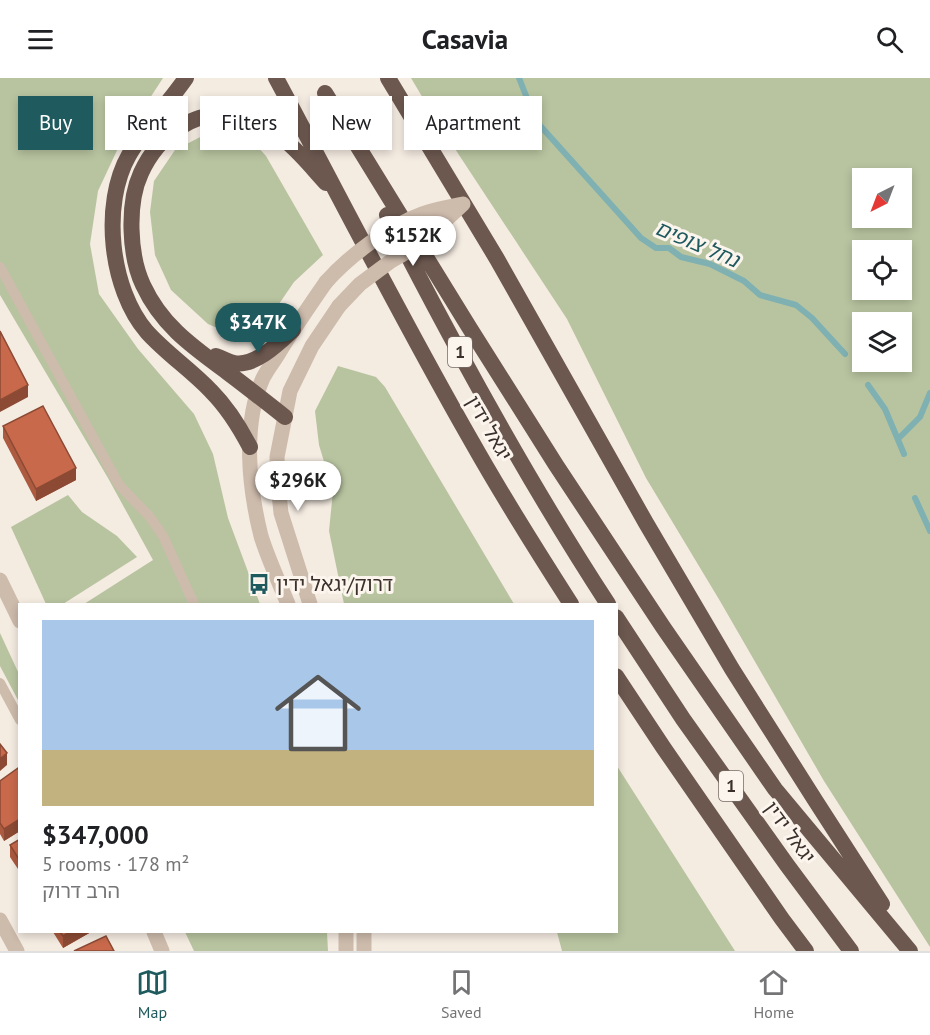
<!DOCTYPE html>
<html lang="en">
<head>
<meta charset="utf-8">
<style>
	body { margin:0; font-family:"PT Sans","Noto Sans Hebrew",sans-serif; background:#f6f6f6; color:#202124; height:100vh; display:flex; flex-direction:column; font-size:22px; white-space:nowrap }
	* { box-sizing:border-box; margin:0 }
	p { font-size:20px; color:#757577 }
	.icon { flex:none; width:33px; height:33px; fill:none; stroke:currentColor; stroke-width:2; stroke-linecap:round; stroke-linejoin:round }
	.map { position:relative; flex:1; overflow:hidden }
	.sheet { position:absolute; left:18px; top:525px; width:600px; height:330px; display:flex; flex-direction:column; background:#fff; border-radius:0px; box-shadow:0 3px 9px #0003 }
	.sheet>* { flex:none }
	.banner { position:absolute; left:18px; top:18px; width:600px; height:54px; display:flex; gap:12px }
	.needle { width:39px; rotate:222deg }
	.fabs { position:absolute; left:852px; top:90px; display:grid; gap:12px }
	.fabs a { display:grid; place-items:center; width:60px; height:60px; border-radius:0px; background:#fff; box-shadow:0 3px 9px #0003; font-size:30px }
	.price { position:absolute; translate:-50% -51px; padding:0 14px; border-radius:21px; background:#fff; color:#222; font-size:20px; line-height:39px; filter:drop-shadow(0 2px 3px #0008) }
	.price::after { content:''; position:absolute; left:50%; top:36px; width:18px; height:14px; margin-left:-9px; background:inherit; clip-path:polygon(0 0,100% 0,50% 100%) }
	.price.on { background:#1f5a5e; color:#fff }
	ul { padding:0; list-style:none }
	li { display:grid; align-content:center; gap:12px; height:318px; padding:0 24px }
	li+li { border-top:2px solid #e0e0e0 }
	li span { display:grid; place-items:center; height:186px; border-radius:0px; color:#555 }
	li>.icon { margin-inline-start:auto }
	span .icon { width:108px; height:108px; fill:#fffc; stroke-width:1 }
	li b { font-size:26px }
	.chip { padding:0 21px; border-radius:0px; background:#fff; box-shadow:0 3px 9px #0003; font-size:21px; line-height:54px }
	.chip.on { background:#1f5a5e; color:#fff }
	header { display:flex; justify-content:space-between; align-items:center; height:78px; padding:0 24px; background:#fff; font-size:27px; font-weight:600 }
	.tab-bar { display:flex; justify-content:space-around; align-items:center; height:84px; border-top:2px solid #e0e0e0; background:#fff; font-size:16px; color:#757577 }
	.tab-bar a { display:grid; justify-items:center; gap:3px }
	.tab-bar .on { color:#1f5a5e }
	.map>svg:first-child { display:block }
	.green { fill:#b8c4a0; fill-rule:evenodd }
	.lines { fill:none; stroke-linecap:round; stroke-linejoin:round }
	.stream { stroke:#7fb0b2; stroke-width:6 }
	.service { stroke:#cdbbac; stroke-width:10 }
	.minor { stroke:#cdbbac; stroke-width:15 }
	.tertiary { stroke:#cdbbac; stroke-width:15 }
	.trunk { stroke:#6c584f; stroke-width:16 }
	.tertiary-bridge { stroke:#cdbbac; stroke-width:15 }
	.wall { fill:#ac5a40 }
	.shaded-wall { fill:#8c4a34 }
	.building { fill:#c8694b; stroke:#8c4a34; stroke-width:1.5 }
	.labels { text-anchor:middle; stroke-width:6; stroke-linejoin:round; paint-order:stroke }
	.shield { fill:#fbf5ee; stroke:#756b66; stroke-width:1.5 }
	.shield-label { font-size:18px; font-weight:bold; fill:#3b302b }
	.street-label { font-size:20px; fill:#3b302b; stroke:#fbf5ee }
	.poi-label { font-size:20px; fill:#3b302b; stroke:#fbf5ee; text-anchor:start }
	.water-label { font-size:21px; font-style:italic; fill:#1f5a5e; stroke:#fbf5ee }
</style>
</head>
<body>
<header><svg class="icon" aria-label="menu" viewBox="0 0 24 24"><path d="M4 6h16M4 12h16M4 18h16"/></svg>Casavia<svg class="icon" aria-label="search" viewBox="0 0 24 24"><circle cx="10" cy="10" r="6"/><path d="M15 15l6 6"/></svg></header>
<div class="map">
<svg width="930" height="873" viewBox="0 0 930 873">
	<rect width="100%" height="100%" fill="#f4ebe1"/>
	<path class="green" d="M0,0H163L120,66L98,113L90,166L99,216L138,271L194,336L213,376L228,440L260,526H84L153,482L108,400L0,217Z
		M411,0H930V869L824,703L720,523L646,400L567,241L436,42ZM862,100H902V140H862ZM862,172H902V212H862ZM902,244V284H862V244Z
		M208,55L251,61L266,78L323,177L294,204L257,258H236L208,246L171,212L155,177L150,134L154,103L175,72Z
		M338,288L376,299L385,309L514,526H344L329,453L333,413L319,367L315,333Z
		M68,417L82,434L117,458L137,479L63,526H46L11,449Z
		M0,555L19,596V624L0,588Z
		M617,688L735,873H562L557,854H616Z
		M185,854H327L328,873H194Z"/>
	<g class="lines">
		<path class="stream" d="M519,0L536,43L641,160L656,170H669L681,179L710,186L744,203L760,217L796,227L812,240L845,276
			M868,307L885,331L904,376
			M898,361L920,339L930,315
			M915,420L930,453"/>
		<path class="service" d="M0,189L119,407L150,439L163,458L194,526
			M0,605L20,642"/>
		<path class="minor" d="M0,502L20,543
			M154,854L162,873"/>
		<path class="tertiary" d="M288,526C279,504 268,481 261,458C249,410 242,347 263,300C268,290 275,282 280,273C295,249 310,227 326,204
			M310,526L281,435L278,406L277,379L290,313L312,268L339,228
			M0,842L17,873
			M346,854V873
			M364,854V873"/>
		<path class="trunk" d="M186,0C168,26 145,49 129,77C101,126 110,211 147,254C167,276 191,292 211,313C228,330 239,348 250,369
			M276,0C341,121 403,244 472,364C503,419 537,473 571,526
			M388,0L497,181L646,445L732,591L815,722L882,826
			M325,15L469,249L556,387L663,549L775,711L910,873
			M387,137C455,270 527,402 608,526
			M216,278C222,280 228,284 234,285C255,289 279,265 293,252
			M285,339C266,324 247,309 227,294C193,269 162,248 143,207C129,177 127,125 141,95C158,58 193,31 235,38C251,41 275,55 288,65C301,76 314,92 326,105
			M616,539L683,641L787,787L851,873
			M616,598L663,669L782,841L806,873"/>
		<path class="tertiary-bridge" d="M326,204C349,178 389,148 422,136C435,131 449,129 463,126
			M339,228L360,206L391,183L419,167L463,126"/>
	</g>
	<path class="wall" d="M3,348L76,402L36,423L3,360Z
		M20,693V753L4,763L0,756V703Z
		M20,761V794L10,779V767Z
		M53,854H91L63,870Z"/>
	<path class="shaded-wall" d="M28,307V319L0,334V322Z
		M76,390V402L36,423V411Z
		M7,675V687L0,693V681Z
		M20,741V753L4,763V751Z
		M70,854H91L63,870V858Z"/>
	<path class="building" d="M0,253L28,307L0,322Z
		M43,328L76,390L36,411L3,348Z
		M0,666L7,675L0,681Z
		M18,690L20,693V741L4,751L0,745V703Z
		M20,761V783L10,767Z
		M60,854H70L63,858Z
		M106,858L114,873H74Z"/>
	<defs>
		<symbol id="bus-bare" viewBox="-9 -9 18 18"><path d="M-5-6H5V4H4V6H2V4H-2V6H-4V4H-5ZM-3.5-4V0h7V-4ZM-3.5 1.2v1.5H-2V1.2ZM2 1.2v1.5H3.5V1.2Z" fill="#1f5a5e" stroke="#fbf5ee" stroke-width="2.5" paint-order="stroke"/></symbol>
	</defs>
	<g fill-rule="evenodd">
		<use href="#bus-bare" x="244" y="491" width="30" height="30"/>
	</g>
	<g class="labels">
		<g class="shield">
			<rect x="448" y="259" width="24" height="30" rx="4.5"/>
			<rect x="719" y="693" width="24" height="30" rx="4.5"/>
		</g>
		<g class="shield-label">
			<text x="460" y="280">1</text>
			<text x="731" y="714">1</text>
		</g>
		<g class="street-label">
			<text transform="translate(489 350) rotate(60)" y="7">יגאל ידין</text>
			<text transform="translate(790 754) rotate(54)" y="7">יגאל ידין</text>
		</g>
		<g class="poi-label">
			<text x="276" y="513">דרוק/יגאל ידין</text>
		</g>
		<g class="water-label">
			<text transform="translate(697 166) rotate(23)" y="7">נחל צופים</text>
		</g>
	</g>
</svg>
<div class="fabs">
<a><svg class="needle" viewBox="-14 -14 28 28"><path d="M0-13l5 13h-10z" fill="#e53935"/><path d="M0 13l5-13h-10z" fill="#757577"/></svg></a>
<a><svg class="icon" aria-label="locate" viewBox="0 0 24 24"><circle cx="12" cy="12" r="6"/><path d="M12 2v4M12 18v4M2 12h4M18 12h4"/></svg></a>
<a><svg class="icon" aria-label="layers" viewBox="0 0 24 24"><path d="M12 4l9 5-9 5-9-5zM3 14l9 5 9-5"/></svg></a>
</div>
<b class="price" style="left:413px;top:189px">$152K</b>
<b class="price on" style="left:258px;top:276px">$347K</b>
<b class="price" style="left:298px;top:434px">$296K</b>
<div class="banner">
<a class="chip on">Buy</a>
<a class="chip">Rent</a>
<a class="chip">Filters</a>
<a class="chip">New</a>
<a class="chip">Apartment</a>
</div>
<section class="sheet">
<ul>
<li><span style="background:linear-gradient(#a9c7e8 70%,#c2b280 0)"><svg class="icon" aria-label="home" viewBox="0 0 24 24"><path d="M3 11l9-7 9 7M6 9v11h12V9"/></svg></span><div><b>$347,000</b><p>5 rooms · 178 m²</p><p>הרב דרוק</p></div></li>
</ul>
</section>
</div>
<nav class="tab-bar">
<a class="on"><svg class="icon" aria-label="map" viewBox="0 0 24 24"><path d="M3 6l6-2 6 2 6-2v14l-6 2-6-2-6 2zM9 4v14M15 6v14"/></svg>Map</a>
<a><svg class="icon" aria-label="saved" viewBox="0 0 24 24"><path d="M7 4h10v16l-5-4-5 4z"/></svg>Saved</a>
<a><svg class="icon" aria-label="home" viewBox="0 0 24 24"><path d="M3 11l9-7 9 7M6 9v11h12V9"/></svg>Home</a>
</nav>
</body>
</html>
